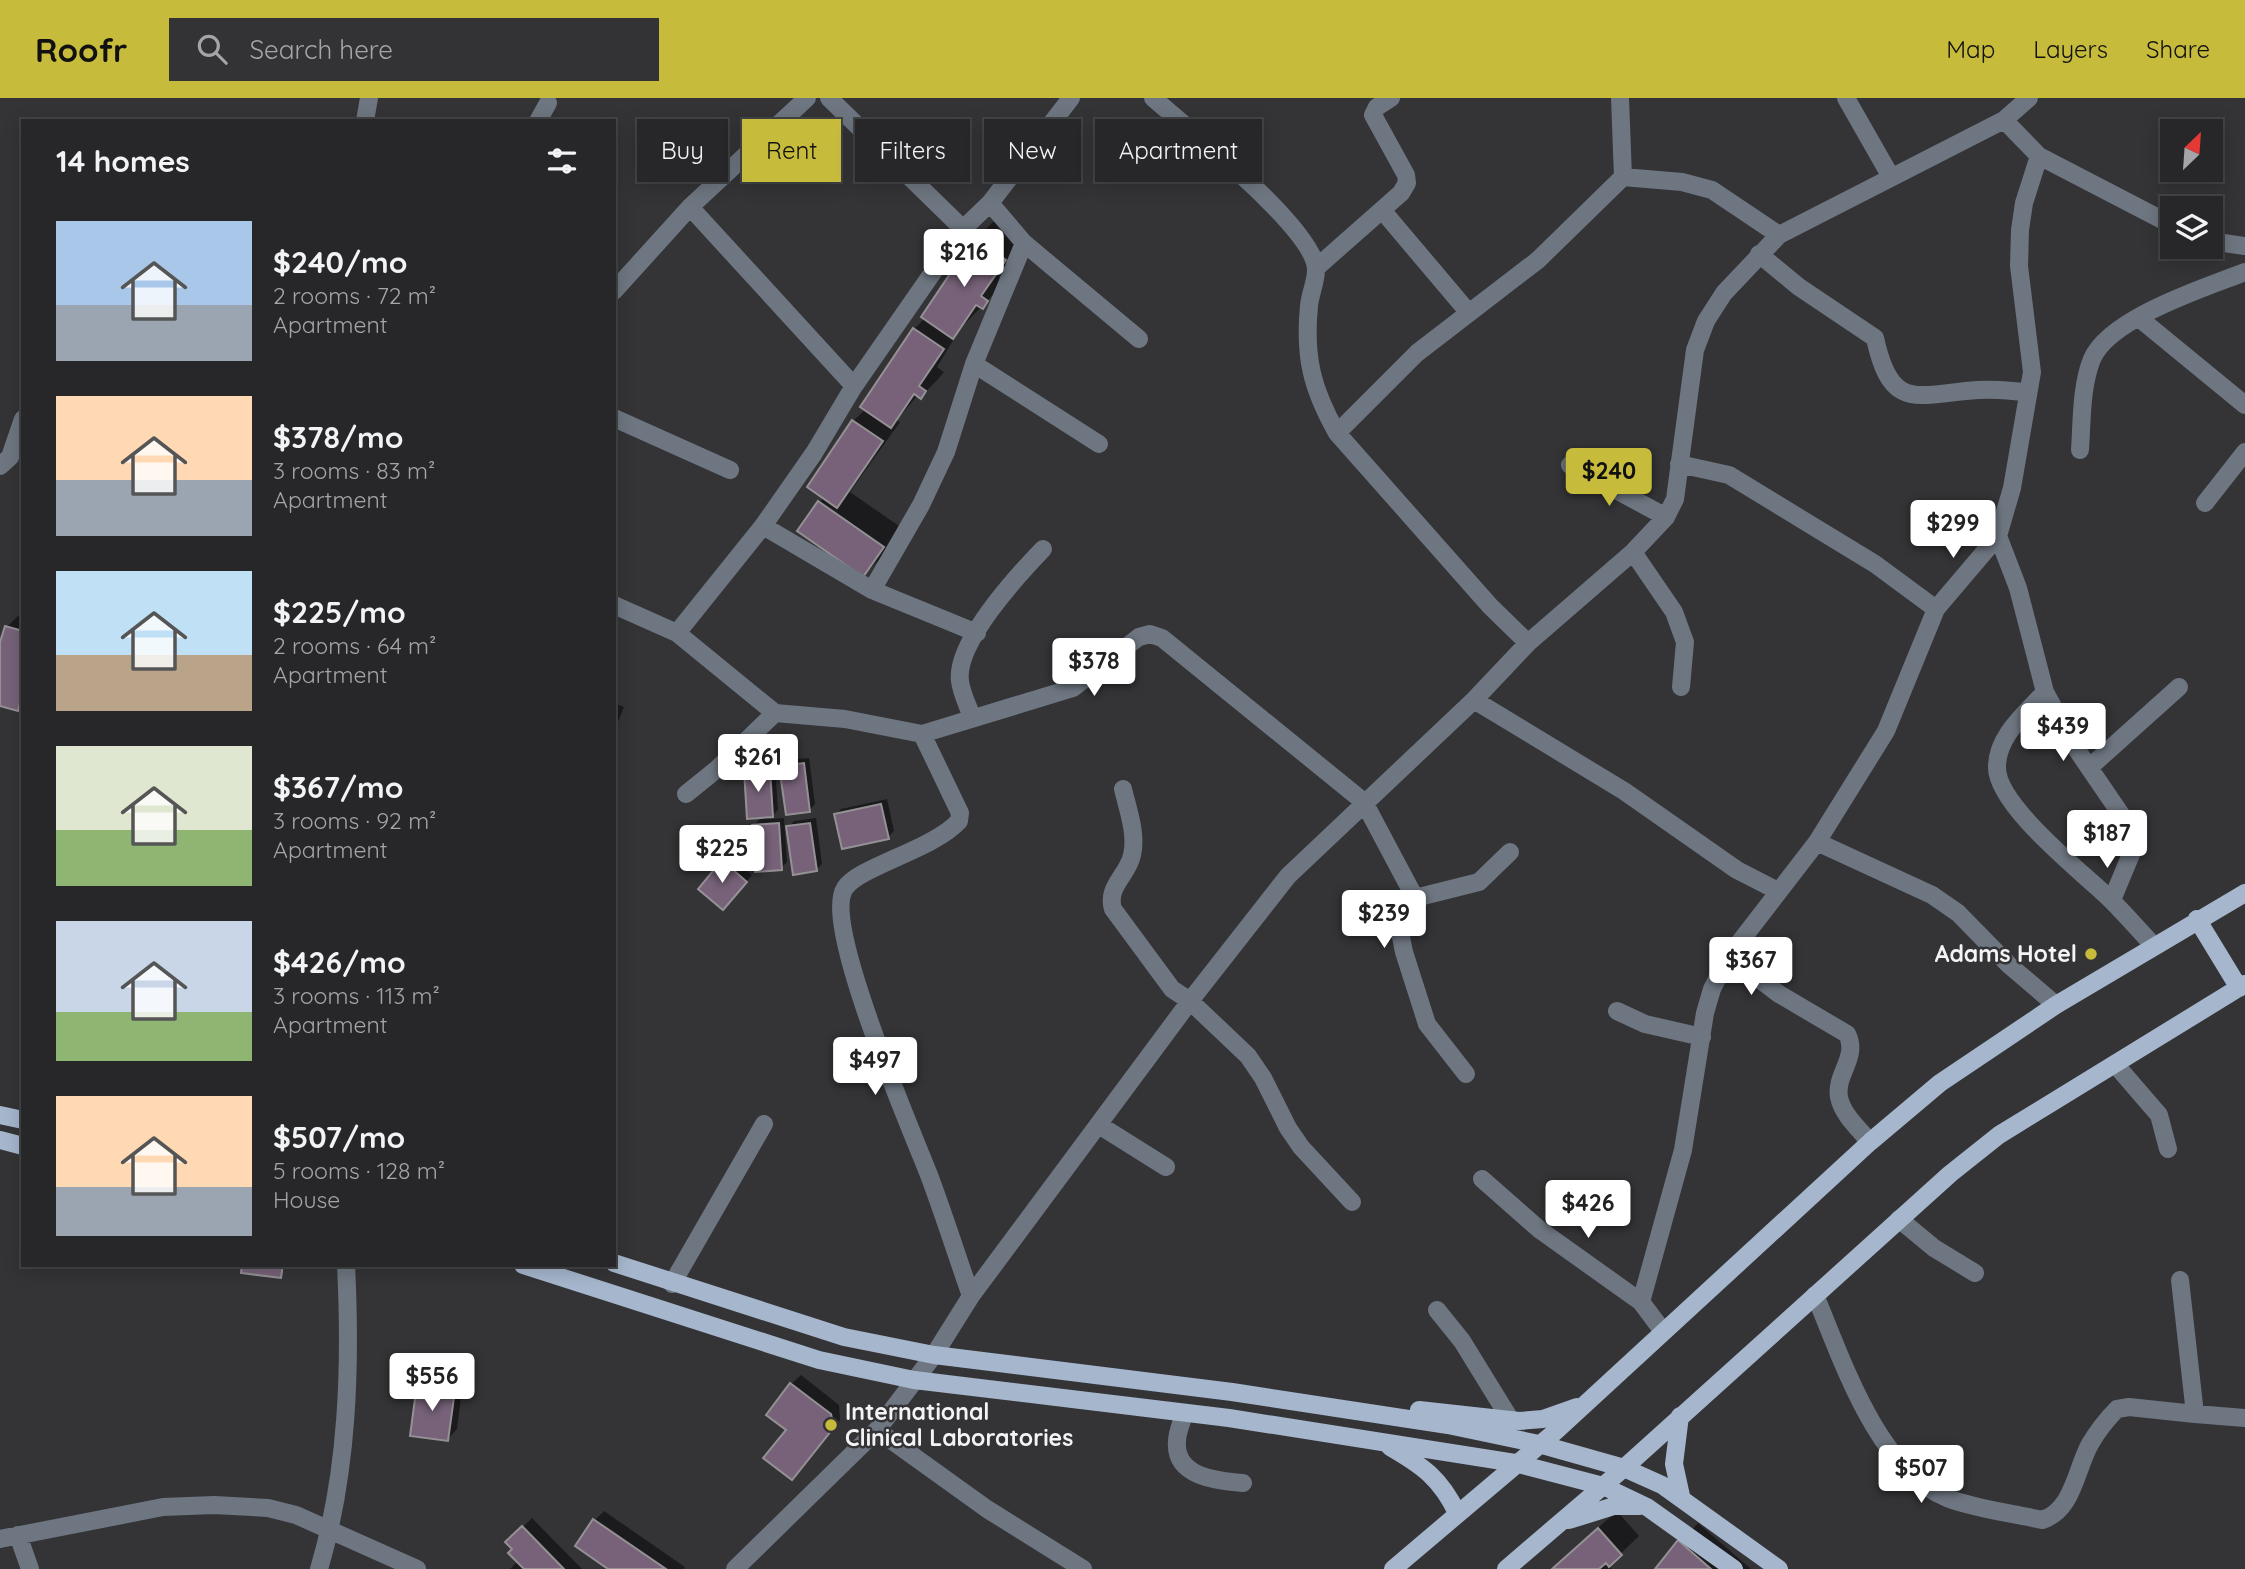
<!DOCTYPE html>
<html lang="en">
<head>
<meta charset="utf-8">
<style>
	body { margin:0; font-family:Quicksand,sans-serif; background:#333335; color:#f1f3f6; height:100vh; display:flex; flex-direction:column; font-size:26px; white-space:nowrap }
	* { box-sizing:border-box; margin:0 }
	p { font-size:23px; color:#a4a5a8 }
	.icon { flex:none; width:38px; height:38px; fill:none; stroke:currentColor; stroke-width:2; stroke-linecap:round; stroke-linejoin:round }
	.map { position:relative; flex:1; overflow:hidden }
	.drawer { position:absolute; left:21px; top:21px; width:595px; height:1148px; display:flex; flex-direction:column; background:#272729; border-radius:0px; box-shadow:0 4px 18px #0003,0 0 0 2px #434446 }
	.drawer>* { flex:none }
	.top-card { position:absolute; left:637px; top:21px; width:665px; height:63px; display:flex; gap:14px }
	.needle { width:46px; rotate:25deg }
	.buttons { position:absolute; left:2160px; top:21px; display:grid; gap:14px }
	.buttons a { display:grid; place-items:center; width:63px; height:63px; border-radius:0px; background:#272729; box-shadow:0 4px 18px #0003,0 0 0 2px #434446; font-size:35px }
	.price { position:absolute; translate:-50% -60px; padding:0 16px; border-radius:7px; background:#fff; color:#222; font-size:23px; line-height:46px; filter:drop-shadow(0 2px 4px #0008) }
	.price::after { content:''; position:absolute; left:50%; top:42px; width:21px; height:16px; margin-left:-10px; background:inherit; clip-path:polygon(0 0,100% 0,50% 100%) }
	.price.active { background:#c7bb3c; color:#111 }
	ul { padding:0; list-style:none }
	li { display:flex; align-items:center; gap:21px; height:175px; padding:0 35px }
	li span { display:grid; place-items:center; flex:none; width:196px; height:140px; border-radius:0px; color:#555 }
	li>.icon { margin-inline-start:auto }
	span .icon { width:84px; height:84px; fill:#fffc; stroke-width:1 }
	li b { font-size:30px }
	h2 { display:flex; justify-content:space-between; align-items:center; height:84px; padding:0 35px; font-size:30px }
	.tag { padding:0 24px; border-radius:0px; background:#272729; box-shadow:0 4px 18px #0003,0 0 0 2px #434446; font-size:24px; line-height:63px }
	.tag.active { background:#c7bb3c; color:#111 }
	header { display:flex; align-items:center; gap:42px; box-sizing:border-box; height:98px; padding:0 35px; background:#c7bb3c; color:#111 }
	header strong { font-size:33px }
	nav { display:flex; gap:38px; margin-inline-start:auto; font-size:24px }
	.search { width:490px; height:63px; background:#333335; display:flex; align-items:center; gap:18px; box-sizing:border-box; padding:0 24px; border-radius:0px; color:#a4a5a8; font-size:26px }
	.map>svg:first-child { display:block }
	.shadow { fill:#0007 }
	.building { fill:#776279; stroke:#949194; stroke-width:2 }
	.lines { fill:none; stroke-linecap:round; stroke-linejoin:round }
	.minor { stroke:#6e7681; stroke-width:18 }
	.major { stroke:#a6b7cd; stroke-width:18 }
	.poi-dot { fill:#c7bb3c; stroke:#343437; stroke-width:2.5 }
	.labels { text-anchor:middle; stroke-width:5; stroke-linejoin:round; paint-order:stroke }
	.poi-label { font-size:23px; font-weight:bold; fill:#f4f4f6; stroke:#343437; text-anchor:end }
</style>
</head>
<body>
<header>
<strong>Roofr</strong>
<div class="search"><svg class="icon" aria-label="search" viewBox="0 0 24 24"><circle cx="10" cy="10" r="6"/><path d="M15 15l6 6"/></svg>Search here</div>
<nav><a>Map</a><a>Layers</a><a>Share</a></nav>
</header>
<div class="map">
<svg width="2245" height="1471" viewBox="0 0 2245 1471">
	<rect width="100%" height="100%" fill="#343437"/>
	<path class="shadow" d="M994,123L1023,142L999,179L1005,184L960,231L937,269L944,274L939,280L921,299L918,297L897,322L900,324L850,394L902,430L882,459L863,477L819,404L825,399L853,323L866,311L914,231L925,220L976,141Z
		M23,513V606L18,611L0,606V542L7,529Z
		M614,605L624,609L614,634Z
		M809,660L815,706L810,712L781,668L787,662Z
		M775,666L778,712L769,721L784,720L787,764L781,770L753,728L763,718L746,673L752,667Z
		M887,701L894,733L888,739L836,717L841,711Z
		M816,720L822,766L816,772L788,729L794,723Z
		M729,758L752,777L729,804L723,764Z
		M244,1167H287L280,1178Z
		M801,1277L839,1307L840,1322L801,1371L791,1286Z
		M427,1278L463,1283L457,1331L448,1341L418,1287Z
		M604,1413L685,1469L684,1471H611L595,1422Z
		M1617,1413L1639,1438L1609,1467L1612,1471H1552Z
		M532,1420L582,1471H510L518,1463L515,1451L508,1444Z
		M1698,1425L1751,1471H1657Z"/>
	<path class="building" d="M974,140L1006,162L981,198L988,203L983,211L976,207L953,241L921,219Z
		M913,230L944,251L919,288L926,293L921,301L914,296L891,330L860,309Z
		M852,322L883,343L837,410L807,389Z
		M818,403L884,449L863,479L797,433Z
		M5,528L23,533V594L18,613L0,608V544Z
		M804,665L810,714L786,717L779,668Z
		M770,671L773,719L747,721L744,672Z
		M881,706L889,741L842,751L834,716Z
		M779,725L782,772L755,774L752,727Z
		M810,725L817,773L793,777L786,728Z
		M722,762L747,784L723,812L698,791Z
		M242,1167H283L281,1180L241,1175Z
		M790,1285L831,1316L833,1324L831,1333L792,1382L763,1360L786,1332L766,1317Z
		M417,1286L455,1292L448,1343L410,1338Z
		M593,1421L666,1471H608L575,1448Z
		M522,1428L564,1471H524L508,1455L512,1451L505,1444Z
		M1598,1430L1622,1457L1609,1469L1606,1465L1599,1471H1552Z
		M1678,1442L1711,1471H1655Z"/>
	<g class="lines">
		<path class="minor" d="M829,0L963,131L990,105L1071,0
			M1153,0C1186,29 1316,132 1316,172C1316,184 1310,196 1309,208C1304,259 1312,291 1337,335L1490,508L1528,545
			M1846,0L1891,79
			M2004,22L2039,58L2172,127
			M365,23L369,0
			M538,23L548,5
			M1623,79L1682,84L1712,92L1779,137
			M990,105L1024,145L1139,241
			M690,109L854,288
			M1382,112L1469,215
			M2210,143L2245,148
			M1759,156L1799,189L1875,240C1891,315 1917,296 1978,292C1994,291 2011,293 2027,294
			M1316,170L1401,95L1407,85L1406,77L1373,17L1377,9L1391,0
			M614,193L690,109L807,0
			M2139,220L2245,307
			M974,266L1099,346
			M614,320L730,372
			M1337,335L1417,255L1538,162L1623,79L1620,0
			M2080,352C2082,323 2081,288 2092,261C2110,220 2204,190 2245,174
			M1679,366L1729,377L1875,466L1936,511L1886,633L1817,744L1729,858L1779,896L1847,936C1859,959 1835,976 1839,999C1842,1016 1859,1031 1870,1044
			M1570,367L1666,419
			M0,368L10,359L23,321
			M2205,405L2245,354
			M763,428L872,492L921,407L946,354L974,266L1024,145
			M1998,438L2018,490L2045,594
			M1633,454L1674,514L1685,544L1681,589
			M872,492L977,535
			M614,507L677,535L763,428L814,355L854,288L963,131
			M1936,511L1998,438L2012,390L2032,274L2019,168L2020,132L2024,105L2039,58
			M677,535L775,615L717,671L686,696
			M1474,602L1624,693L1737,772L1778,793
			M775,615L845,621L922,636L1073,590L1139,539L1150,536L1162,540L1364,704L1415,800L1402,816L1400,834L1404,854L1427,926L1466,976
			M972,619C968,608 961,594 960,583C955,545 1018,477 1043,451
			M922,636L960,715L959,723C934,751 858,769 845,790C821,825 912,1033 929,1077C944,1117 957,1158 971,1198
			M2091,668L2179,589
			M1123,691C1128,712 1137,736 1132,757C1128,777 1106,789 1113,811L1172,891L1190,903L1248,958L1263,980L1288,1030L1301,1049L1352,1104
			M1817,744L1932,797L1958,815L2009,867L2056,907
			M1415,800L1479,784L1510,754
			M2112,802L2134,749L2133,734L2075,649L2045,594C2025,616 1997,638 1997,669C1996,707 2083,775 2110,801C2125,816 2139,832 2154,848
			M1617,913L1645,926L1702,939
			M2115,966L2159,1017L2168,1051
			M1099,1027L1166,1069
			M1482,1081L1540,1132L1641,1204L1662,1232
			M1899,1121L1934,1150L1975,1175
			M2180,1182L2195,1316L2245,1320
			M672,1186L764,1026
			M1815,1197C1842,1261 1877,1371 1947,1400C1976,1411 2011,1415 2042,1422C2073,1413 2076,1371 2090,1346C2097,1334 2107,1321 2117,1311L2129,1309L2195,1316
			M1641,1204L1683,1052L1705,915L1712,891L1729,858
			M1437,1212L1462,1243L1510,1321
			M1184,1316C1182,1324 1177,1334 1177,1343C1174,1379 1217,1383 1243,1385
			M877,1332L987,1411L1083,1471
			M18,1437L30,1471
			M0,1441L163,1409L214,1407L268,1410L296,1417L417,1471
			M319,1471C348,1374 351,1268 346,1167
			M735,1471L877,1332L934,1257L971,1198L1190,903L1288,778L1474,602L1528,545L1633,454L1666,419L1675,401L1695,252L1706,223L1724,195L1779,137L2004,22L2029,0"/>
		<path class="major" d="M2197,821L2239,890
			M0,1017L23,1022
			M0,1042L23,1048
			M614,1165L844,1239L934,1257L1232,1294L1448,1327L1539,1346L1624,1370L1662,1387L1779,1471
			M523,1167L819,1262L914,1282L1229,1320L1515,1365L1603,1388L1647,1409L1734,1471
			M1419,1312L1519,1323L1543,1321L1577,1309
			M1680,1318L1674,1366L1681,1398
			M1390,1349C1423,1368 1441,1381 1457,1415
			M1569,1422L1614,1408H1640
			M1393,1471L1556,1333L1870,1044L1940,985L2056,907L2245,795
			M1506,1471L1624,1370L1950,1076L1999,1037L2245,886"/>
	</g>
	<g class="poi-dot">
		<circle cx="2091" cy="856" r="7"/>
		<circle cx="831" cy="1327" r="7"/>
	</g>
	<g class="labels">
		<g class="poi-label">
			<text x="2077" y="864">Adams Hotel</text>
			<text x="845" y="1322" text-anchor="start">International<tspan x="845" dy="26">Clinical Laboratories</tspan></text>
		</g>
	</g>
</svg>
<div class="buttons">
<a><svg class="needle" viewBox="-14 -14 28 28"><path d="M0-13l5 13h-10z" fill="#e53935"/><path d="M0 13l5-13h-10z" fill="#a4a5a8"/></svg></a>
<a><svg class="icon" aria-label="layers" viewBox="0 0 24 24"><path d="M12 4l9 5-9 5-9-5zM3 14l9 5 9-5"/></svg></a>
</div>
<b class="price" style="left:964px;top:191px">$216</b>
<b class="price active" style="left:1609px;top:410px">$240</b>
<b class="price" style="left:1953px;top:462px">$299</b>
<b class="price" style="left:1094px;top:600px">$378</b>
<b class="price" style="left:2063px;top:665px">$439</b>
<b class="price" style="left:758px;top:696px">$261</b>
<b class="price" style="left:2107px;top:772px">$187</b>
<b class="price" style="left:722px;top:787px">$225</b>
<b class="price" style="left:1384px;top:852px">$239</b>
<b class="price" style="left:1751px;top:899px">$367</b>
<b class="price" style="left:875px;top:999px">$497</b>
<b class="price" style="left:1588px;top:1142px">$426</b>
<b class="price" style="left:432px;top:1315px">$556</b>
<b class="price" style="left:1921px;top:1407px">$507</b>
<div class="top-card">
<a class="tag">Buy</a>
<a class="tag active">Rent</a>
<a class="tag">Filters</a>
<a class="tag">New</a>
<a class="tag">Apartment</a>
</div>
<section class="drawer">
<h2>14 homes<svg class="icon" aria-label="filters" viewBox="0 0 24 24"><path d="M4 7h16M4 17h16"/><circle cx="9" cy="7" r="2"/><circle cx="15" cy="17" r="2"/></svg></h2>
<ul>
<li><span style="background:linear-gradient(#a9c7e8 60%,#9aa5b1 0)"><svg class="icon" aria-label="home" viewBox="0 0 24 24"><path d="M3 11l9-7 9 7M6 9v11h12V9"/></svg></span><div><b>$240/mo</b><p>2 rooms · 72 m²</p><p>Apartment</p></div></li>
<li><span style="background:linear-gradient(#ffd9b3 60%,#9aa5b1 0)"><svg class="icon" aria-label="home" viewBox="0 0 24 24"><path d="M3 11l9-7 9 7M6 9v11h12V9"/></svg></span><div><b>$378/mo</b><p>3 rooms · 83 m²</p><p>Apartment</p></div></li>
<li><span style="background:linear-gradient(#bfe0f5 60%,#b9a48a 0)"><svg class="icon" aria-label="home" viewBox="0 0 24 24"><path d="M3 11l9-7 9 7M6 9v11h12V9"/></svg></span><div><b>$225/mo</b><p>2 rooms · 64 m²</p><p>Apartment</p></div></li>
<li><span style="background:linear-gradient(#dfe7d0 60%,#8fb573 0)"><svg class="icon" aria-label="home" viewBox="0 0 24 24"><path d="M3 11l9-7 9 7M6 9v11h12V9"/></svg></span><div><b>$367/mo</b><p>3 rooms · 92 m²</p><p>Apartment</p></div></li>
<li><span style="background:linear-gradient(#c9d6e8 65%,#8fb573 0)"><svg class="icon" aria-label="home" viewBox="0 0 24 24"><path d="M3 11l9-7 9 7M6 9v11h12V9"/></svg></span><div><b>$426/mo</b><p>3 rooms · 113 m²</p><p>Apartment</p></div></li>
<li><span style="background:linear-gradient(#ffd9b3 65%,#9aa5b1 0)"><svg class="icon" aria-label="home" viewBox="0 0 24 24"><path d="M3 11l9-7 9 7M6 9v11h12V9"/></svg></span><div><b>$507/mo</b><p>5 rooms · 128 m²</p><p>House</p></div></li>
</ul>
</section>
</div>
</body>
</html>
